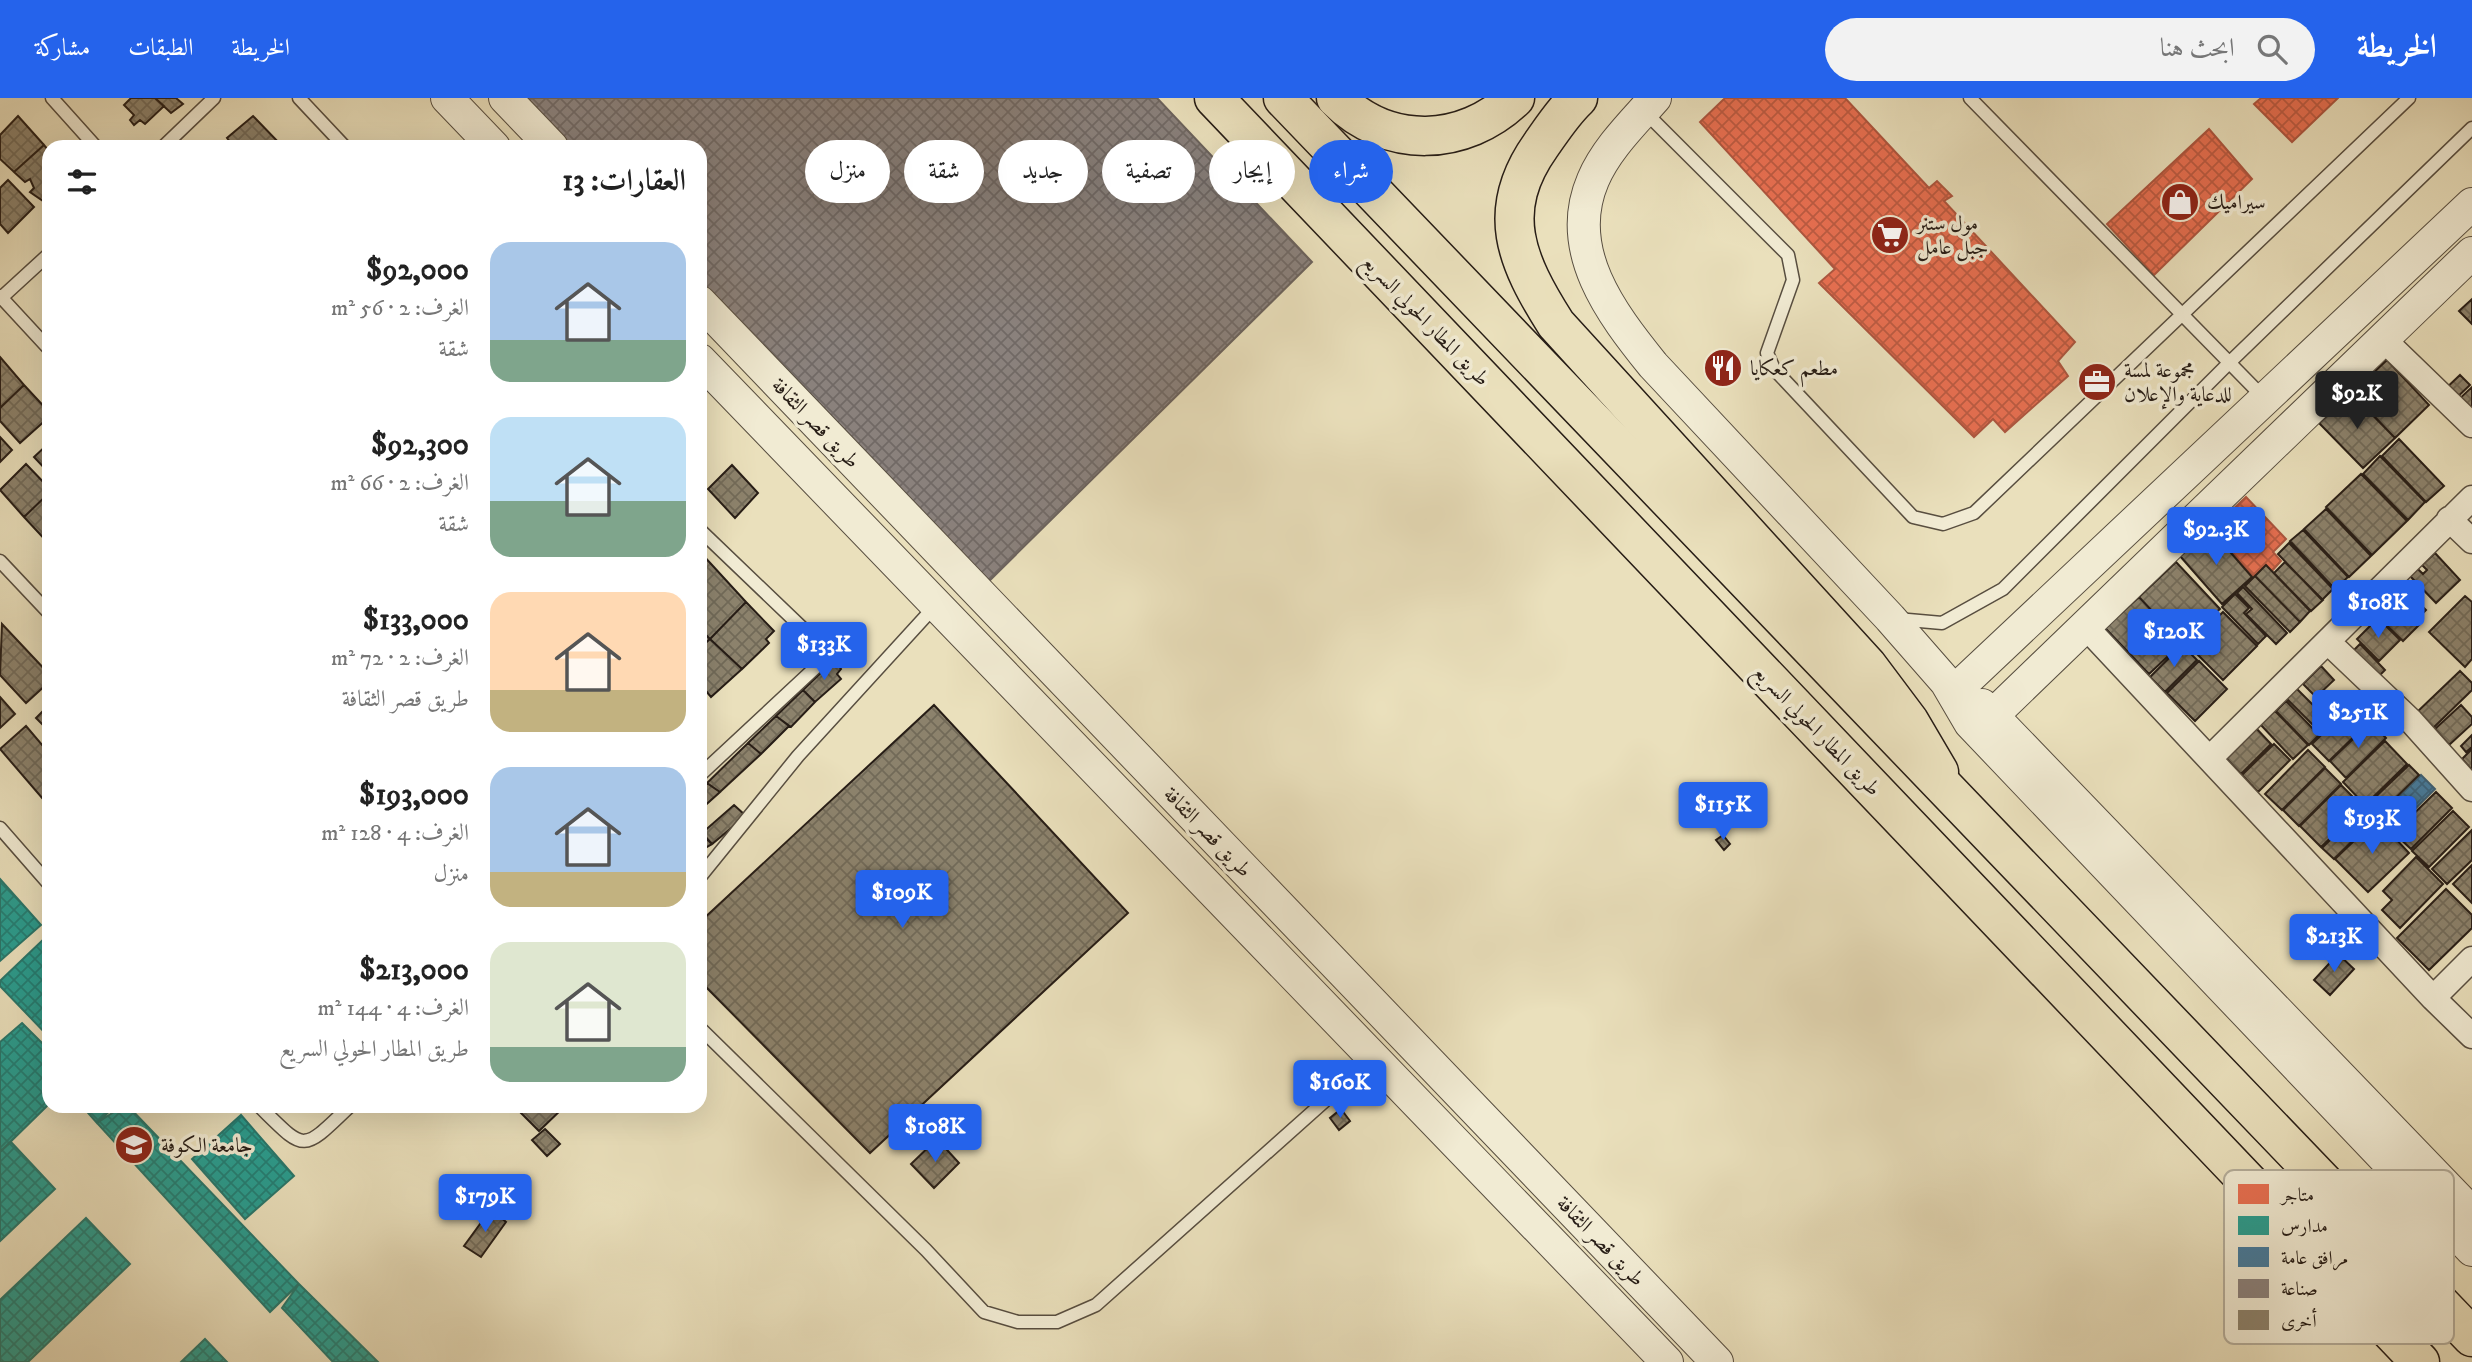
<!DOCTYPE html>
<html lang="ar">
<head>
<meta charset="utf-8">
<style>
	body { margin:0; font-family:"IM FELL DW Pica",Amiri,serif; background:#f2f2f2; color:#222; direction:rtl; height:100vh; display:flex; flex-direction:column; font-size:26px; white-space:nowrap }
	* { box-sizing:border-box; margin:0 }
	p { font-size:23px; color:#767676 }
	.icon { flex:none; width:38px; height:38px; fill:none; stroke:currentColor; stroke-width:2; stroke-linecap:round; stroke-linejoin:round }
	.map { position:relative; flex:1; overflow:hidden; direction:ltr }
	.details { position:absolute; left:42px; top:42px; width:665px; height:973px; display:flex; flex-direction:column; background:#fff; border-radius:21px; box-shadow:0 7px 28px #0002; direction:rtl }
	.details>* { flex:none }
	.banner { position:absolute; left:728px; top:42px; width:665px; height:63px; direction:rtl; display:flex; gap:14px }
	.price { position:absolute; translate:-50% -60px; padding:0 16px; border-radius:7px; background:#2563eb; color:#fff; font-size:23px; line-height:46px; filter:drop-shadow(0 2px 4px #0008) }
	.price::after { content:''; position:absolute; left:50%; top:42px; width:21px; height:16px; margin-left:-10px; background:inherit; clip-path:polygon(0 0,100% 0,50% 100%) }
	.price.active { background:#222; color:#fff }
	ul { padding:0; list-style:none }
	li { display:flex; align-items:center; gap:21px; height:175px; padding:0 21px }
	li span { display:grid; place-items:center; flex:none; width:196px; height:140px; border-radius:21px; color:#555 }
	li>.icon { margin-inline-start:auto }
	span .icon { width:84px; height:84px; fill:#fffc; stroke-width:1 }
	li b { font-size:30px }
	h2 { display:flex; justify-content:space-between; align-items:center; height:84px; padding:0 21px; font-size:30px }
	.chip { padding:0 24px; border-radius:32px; background:#fff; box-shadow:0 7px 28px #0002; font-size:24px; line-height:63px }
	.chip.active { background:#2563eb; color:#fff }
	header { display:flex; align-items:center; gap:42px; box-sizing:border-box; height:98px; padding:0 35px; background:#2563eb; color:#fff }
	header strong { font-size:33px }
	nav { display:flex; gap:38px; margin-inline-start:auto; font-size:24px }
	.search { width:490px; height:63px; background:#f2f2f2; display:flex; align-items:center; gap:18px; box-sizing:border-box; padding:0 24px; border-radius:38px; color:#767676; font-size:26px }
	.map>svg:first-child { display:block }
	.shops { fill:url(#shops-cross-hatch); stroke:#ad563f; stroke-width:2 }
	.schools { fill:url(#schools-cross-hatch); stroke:#29776b; stroke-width:2 }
	.public { fill:url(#public-cross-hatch); stroke:#3c5f74; stroke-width:2 }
	.industry { fill:url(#industry-cross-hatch); stroke:#6c635d; stroke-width:2 }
	.building { fill:url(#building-cross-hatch); stroke:#271d16; stroke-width:2 }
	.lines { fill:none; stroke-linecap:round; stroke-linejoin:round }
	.service-casing { stroke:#584e40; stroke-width:15 }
	.minor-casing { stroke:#584e40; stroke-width:27 }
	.tertiary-casing { stroke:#584e40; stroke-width:34 }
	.primary-casing { stroke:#271d16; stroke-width:41 }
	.trunk-casing { stroke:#271d16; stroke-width:41 }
	.service { stroke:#f1ebd3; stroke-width:12 }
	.minor { stroke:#f1ebd3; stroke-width:24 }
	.tertiary { stroke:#f1ebd3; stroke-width:32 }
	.primary { stroke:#eae0bc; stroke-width:38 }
	.trunk { stroke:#eae0bc; stroke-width:38 }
	.labels { text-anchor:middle; stroke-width:7; stroke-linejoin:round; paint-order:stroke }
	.poi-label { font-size:21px; fill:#271d16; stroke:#f1ebd3; text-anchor:start }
	.street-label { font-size:21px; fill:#271d16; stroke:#f1ebd3 }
	.key { fill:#f1ebd3; stroke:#b4ad9a; stroke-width:2 }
	.key-label { font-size:19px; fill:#271d16 }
</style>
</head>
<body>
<header>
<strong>الخريطة</strong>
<div class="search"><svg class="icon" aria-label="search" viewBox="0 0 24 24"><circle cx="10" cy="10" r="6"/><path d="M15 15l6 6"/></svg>ابحث هنا</div>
<nav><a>الخريطة</a><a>الطبقات</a><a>مشاركة</a></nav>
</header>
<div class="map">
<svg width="2472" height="1264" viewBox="0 0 2472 1264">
	<defs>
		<pattern id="shops-cross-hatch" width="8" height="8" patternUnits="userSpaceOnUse" patternTransform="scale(1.75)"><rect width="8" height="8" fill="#e76f51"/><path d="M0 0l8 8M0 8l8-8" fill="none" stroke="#bb5b42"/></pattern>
		<pattern id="schools-cross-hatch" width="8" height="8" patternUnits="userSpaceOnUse" patternTransform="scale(1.75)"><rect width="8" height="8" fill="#2a9d8f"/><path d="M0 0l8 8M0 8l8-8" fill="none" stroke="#247f74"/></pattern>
		<pattern id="public-cross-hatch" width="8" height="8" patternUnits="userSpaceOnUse" patternTransform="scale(1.75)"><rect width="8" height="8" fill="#457b9d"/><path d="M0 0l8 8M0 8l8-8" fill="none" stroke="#3a647f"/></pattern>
		<pattern id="industry-cross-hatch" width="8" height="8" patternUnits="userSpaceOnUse" patternTransform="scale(1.75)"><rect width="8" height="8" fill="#8a817c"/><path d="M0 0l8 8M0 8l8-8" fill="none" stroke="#716965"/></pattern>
		<pattern id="building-cross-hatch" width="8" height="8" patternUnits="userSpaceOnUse" patternTransform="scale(1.75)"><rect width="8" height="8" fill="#8c826c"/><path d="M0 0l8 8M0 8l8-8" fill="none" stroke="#726a58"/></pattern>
	</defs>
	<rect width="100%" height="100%" fill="#eae0bc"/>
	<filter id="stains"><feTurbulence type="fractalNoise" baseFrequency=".00286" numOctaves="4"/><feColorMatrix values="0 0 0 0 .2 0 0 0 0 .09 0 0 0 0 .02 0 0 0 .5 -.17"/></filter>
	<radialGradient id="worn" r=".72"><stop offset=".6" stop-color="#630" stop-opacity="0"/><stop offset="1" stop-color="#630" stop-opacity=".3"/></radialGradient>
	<path class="shops" d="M1725,0H1845L1929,90L1937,83L1952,98L1944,103L2075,244L2058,263L2068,278L2005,334L1993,321L1974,339L1819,185L1835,171L1700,24Z
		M2261,0H2338L2292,44L2254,6Z
		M2209,31L2252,81L2154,177L2107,126Z
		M2246,399L2286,441L2273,454L2281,463L2271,474L2265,468L2254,479L2211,432Z"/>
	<path class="schools" d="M0,781L41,827L0,863Z
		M49,836V939L0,888V883Z
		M22,925L49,952V1006L0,1054V944Z
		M82,1008H115L97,1025Z
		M123,1008H128L299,1186L270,1214L97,1025Z
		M241,1017L294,1078L245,1121L192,1061Z
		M11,1044L55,1091L0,1143V1054Z
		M86,1120L130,1166L28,1264H0V1202Z
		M299,1186L378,1264H333L282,1210Z
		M205,1241L227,1264H181Z"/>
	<path class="public" d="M2421,677L2435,691L2393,733L2379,718Z"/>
	<path class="industry" d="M517,0H1157L1312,164L978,494L700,197V49H562Z"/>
	<path class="building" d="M131,0H155L164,8L145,26L140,22L134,27L130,22L134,17L124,7Z
		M155,0H176L183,6L171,15Z
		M18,18L44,47L14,74L0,61V37Z
		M253,18L283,49H234L227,40Z
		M44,47L49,53V98L43,103L30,94L34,90L30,81L25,84L14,74Z
		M8,82L34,109L8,135L0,126V90Z
		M2472,201V226L2459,213Z
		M0,259L24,287L0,310Z
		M2387,262L2429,307L2395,340L2352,295Z
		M2460,277L2470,287L2452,304L2442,294Z
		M24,287L49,314V319L20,345L0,323V310Z
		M2472,289V310L2455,305Z
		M2351,295L2395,340L2363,370L2319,325Z
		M0,339L12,352L0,364Z
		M2399,341L2444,388L2426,404L2382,358Z
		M49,345V375L34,359Z
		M2380,358L2425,404L2408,422L2363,376Z
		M26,366L49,390V395L24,419L0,392Z
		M732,367L758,395L735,420L708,391Z
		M2361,376L2407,423L2372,457L2326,409Z
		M49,395V446L24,419Z
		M2326,411L2371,458L2349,479L2304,431Z
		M2211,432L2252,479L2222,506L2180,458Z
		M2303,432L2348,479L2335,491L2290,443Z
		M2289,445L2333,491L2322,502L2278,456Z
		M701,455L746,504L710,541L700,531Z
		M2435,455L2460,482L2436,505L2410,478L2418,471L2423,476L2427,472L2422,467Z
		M2176,464L2220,511L2182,545L2139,499Z
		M2285,464L2323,502L2311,513L2274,475Z
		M2266,467L2310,513L2300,524L2255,478Z
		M2255,478L2300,524L2290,534L2245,488Z
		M2243,489L2287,535L2276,546L2246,516L2252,511L2237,495Z
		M2404,491L2426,512L2419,519L2416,516L2412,520L2394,501Z
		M2235,496L2249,510L2244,515L2266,538L2258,546L2222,509Z
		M2465,498L2472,504V561L2465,569L2429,534Z
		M2139,499L2182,545L2149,576L2105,530Z
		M2393,502L2419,527L2403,543L2377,518Z
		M746,504L774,533L766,541L769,545L742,571L710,541Z
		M2223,514L2257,548L2223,582L2189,548Z
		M2378,520L2400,542L2379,563L2357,541Z
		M2,526L49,576V584L26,605L0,577Z
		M700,531L710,541L700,550Z
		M710,541L742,571L711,599L700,586V550Z
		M2360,546L2385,572L2377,580L2352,554Z
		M2182,547L2197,562L2165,594L2150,579Z
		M834,562L841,571L837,576L841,581L815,604L803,592Z
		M2199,563L2227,591L2195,623L2167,595Z
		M2321,568L2334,582L2316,599L2303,586Z
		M2460,573L2472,585V592L2431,632L2415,616Z
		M2296,590L2330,624L2320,634L2286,600Z
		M803,592L815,604L791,629L776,618Z
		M0,599L15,616L0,630Z
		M2286,603L2319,637L2309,647L2276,613Z
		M2354,605L2371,622L2329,663L2312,646Z
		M49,607V633L36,620Z
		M934,607L1128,815L870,1055L700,883V824Z
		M2461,607L2472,619V626L2449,647L2435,631Z
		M2275,613L2308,647L2293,661L2260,626Z
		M776,618L789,628L761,656L748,645Z
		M2371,624L2386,640L2346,680L2330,663Z
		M26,628L49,655V708L0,651Z
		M2255,629L2271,646L2241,676L2224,658Z
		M2472,637V649L2466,654L2461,648Z
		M2385,643L2407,666L2365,707L2343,684Z
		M748,645L761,656L720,694L707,685Z
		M2274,646L2290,662L2258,694L2242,677Z
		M2472,651V670L2471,671L2462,661Z
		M2308,652L2325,669L2282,712L2265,696Z
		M2409,667L2419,677L2377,718L2367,707Z
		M2325,670L2341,686L2299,728L2283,712Z
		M707,685L720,694L700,712V691Z
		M2341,687L2363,709L2321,749L2300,728Z
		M2436,694L2452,710L2411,751L2394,735Z
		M734,707L746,718L712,746L702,735Z
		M2363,709L2375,721L2334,761L2322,750Z
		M2453,713L2469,729L2429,769L2412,753Z
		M2377,721L2409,755L2368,794L2335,761Z
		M2472,732V762L2447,786L2432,771Z
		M700,735L712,746L700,753Z
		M1723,737L1730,746L1724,752L1716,742Z
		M2416,759L2443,786L2400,830L2382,812L2392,802L2383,793Z
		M2472,767V805L2453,786Z
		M2446,791L2472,817V830L2429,872L2397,840Z
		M2338,856L2354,871L2330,897L2314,882Z
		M514,1008H565L539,1033Z
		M1341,1011L1350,1023L1339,1032L1330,1020Z
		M545,1031L560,1046L547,1058L532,1042Z
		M937,1041L959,1065L934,1090L911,1066Z
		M491,1111L506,1124L481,1159L464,1148Z"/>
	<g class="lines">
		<defs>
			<path id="service" d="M52,0L96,49
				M299,0L345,49
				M1970,0L2264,300
				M1644,13L1788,157L1793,182L1767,255L1774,271L1913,419L1943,426L1974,415L2409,0
				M163,49L214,0
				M0,198L49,251
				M0,201L49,156
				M700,432L818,545L822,557L816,569L700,677
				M0,463L49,515
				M1897,521L1942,525L2003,491L2230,264L2472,30
				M0,730L49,786
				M700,779L798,658L936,507
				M700,930L926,1152L984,1214L1018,1224H1057L1096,1207L1373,960
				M259,1008C306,1054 301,1055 350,1008"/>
			<path id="minor" d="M2384,242L2472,327
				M2449,421L2472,443
				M2085,528L2433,900L2472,938
				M2328,544L2411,623L2472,691
				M2211,659L2472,400
				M2433,900L2472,861"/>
			<path id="tertiary" d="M447,0L494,49
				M505,0L552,49
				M1655,0C1633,25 1606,51 1593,82C1563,152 1611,215 1653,267L1890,520L1946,584L1970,625L2472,1152
				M700,204L1717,1264
				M700,262L1667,1264
				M1959,589L2472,106
				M1982,607L2472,1115
				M1993,617L2472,155"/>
			<path id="primary" d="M1336,0C1388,52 1464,49 1515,0
				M1578,0C1563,14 1553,30 1541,47C1494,113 1516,163 1556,226L1867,567L1909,623L1939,674"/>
			<path id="trunk" d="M1214,0L2420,1264
				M1283,0L2472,1239"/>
		</defs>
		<use href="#service" class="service-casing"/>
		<use href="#minor" class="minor-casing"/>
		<use href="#tertiary" class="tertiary-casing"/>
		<use href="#primary" class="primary-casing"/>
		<use href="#trunk" class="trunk-casing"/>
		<use href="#service" class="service"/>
		<use href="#minor" class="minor"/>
		<use href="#tertiary" class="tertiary"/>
		<use href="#primary" class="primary"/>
		<use href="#trunk" class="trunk"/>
	</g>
	<defs>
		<symbol id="shop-disc" viewBox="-11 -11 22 22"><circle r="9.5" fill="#8f2418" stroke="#f1ebd3"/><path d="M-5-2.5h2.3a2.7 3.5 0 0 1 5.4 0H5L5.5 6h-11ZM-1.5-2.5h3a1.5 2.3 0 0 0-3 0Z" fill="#fff"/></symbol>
		<symbol id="supermarket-disc" viewBox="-11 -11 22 22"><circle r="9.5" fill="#8f2418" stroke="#f1ebd3"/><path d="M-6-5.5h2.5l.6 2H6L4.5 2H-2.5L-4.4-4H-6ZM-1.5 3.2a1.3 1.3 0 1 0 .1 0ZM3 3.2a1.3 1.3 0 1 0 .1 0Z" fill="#fff"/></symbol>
		<symbol id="restaurant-disc" viewBox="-11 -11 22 22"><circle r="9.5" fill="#8f2418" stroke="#f1ebd3"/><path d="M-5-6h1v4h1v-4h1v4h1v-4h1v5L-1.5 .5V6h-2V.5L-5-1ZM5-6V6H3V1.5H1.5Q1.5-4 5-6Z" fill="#fff"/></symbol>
		<symbol id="office-disc" viewBox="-11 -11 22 22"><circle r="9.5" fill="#8f2418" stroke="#f1ebd3"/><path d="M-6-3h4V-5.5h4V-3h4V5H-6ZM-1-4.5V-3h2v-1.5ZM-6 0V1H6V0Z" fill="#fff"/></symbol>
		<symbol id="university-disc" viewBox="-11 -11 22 22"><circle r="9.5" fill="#8f2418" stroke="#f1ebd3"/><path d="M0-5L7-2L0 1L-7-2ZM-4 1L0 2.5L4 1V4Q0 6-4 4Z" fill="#fff"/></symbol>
	</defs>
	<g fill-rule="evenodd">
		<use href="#shop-disc" x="2158" y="82" width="44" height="44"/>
		<use href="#supermarket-disc" x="1868" y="115" width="44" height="44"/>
		<use href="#restaurant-disc" x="1701" y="248" width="44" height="44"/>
		<use href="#office-disc" x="2075" y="262" width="44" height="44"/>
		<use href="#university-disc" x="112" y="1025" width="44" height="44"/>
	</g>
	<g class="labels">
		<g class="poi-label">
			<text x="2207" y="111">سيراميك</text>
			<text x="1917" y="132">مول ستنر<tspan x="1917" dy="24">جبل عامل</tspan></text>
			<text x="1750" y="277">مطعم كعكايا</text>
			<text x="2124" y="279">مجموعة لمسة<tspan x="2124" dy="24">للدعاية والإعلان</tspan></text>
			<text x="161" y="1054">جامعة الكوفة</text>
		</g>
		<g class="street-label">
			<text transform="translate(1426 222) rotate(46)" y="7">طريق المطار الحولي السريع</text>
			<text transform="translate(816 325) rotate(46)" y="7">طريق قصر الثقافة</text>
			<text transform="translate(1817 632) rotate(46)" y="7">طريق المطار الحولي السريع</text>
			<text transform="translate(1208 734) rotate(46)" y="7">طريق قصر الثقافة</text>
			<text transform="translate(1601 1143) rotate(46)" y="7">طريق قصر الثقافة</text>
		</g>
	</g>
	<rect x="2224" y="1072" width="230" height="174" rx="10" class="key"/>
	<rect x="2238" y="1086" width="31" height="20" fill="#e76f51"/>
	<rect x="2238" y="1118" width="31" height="19" fill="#2a9d8f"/>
	<rect x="2238" y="1149" width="31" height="20" fill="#457b9d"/>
	<rect x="2238" y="1181" width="31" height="19" fill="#8a817c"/>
	<rect x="2238" y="1212" width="31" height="20" fill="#8c826c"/>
	<g class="key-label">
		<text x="2281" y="1103">متاجر</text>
		<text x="2281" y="1134">مدارس</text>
		<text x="2281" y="1166">مرافق عامة</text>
		<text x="2281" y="1197">صناعة</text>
		<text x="2281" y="1229">أخرى</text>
	</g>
	<rect width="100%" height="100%" filter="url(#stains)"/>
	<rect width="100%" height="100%" fill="url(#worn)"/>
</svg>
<b class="price active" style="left:2357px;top:333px">$92K</b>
<b class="price" style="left:2216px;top:469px">$92.3K</b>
<b class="price" style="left:2378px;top:542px">$108K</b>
<b class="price" style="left:2174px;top:571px">$120K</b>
<b class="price" style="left:824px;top:584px">$133K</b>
<b class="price" style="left:2358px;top:652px">$251K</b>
<b class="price" style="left:1723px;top:744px">$115K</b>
<b class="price" style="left:2372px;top:758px">$193K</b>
<b class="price" style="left:902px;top:832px">$109K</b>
<b class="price" style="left:2334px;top:876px">$213K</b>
<b class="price" style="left:1340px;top:1022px">$160K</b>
<b class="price" style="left:935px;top:1066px">$108K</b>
<b class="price" style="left:485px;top:1136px">$179K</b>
<div class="banner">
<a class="chip active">شراء</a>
<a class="chip">إيجار</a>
<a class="chip">تصفية</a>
<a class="chip">جديد</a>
<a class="chip">شقة</a>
<a class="chip">منزل</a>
</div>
<section class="details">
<h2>العقارات: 13<svg class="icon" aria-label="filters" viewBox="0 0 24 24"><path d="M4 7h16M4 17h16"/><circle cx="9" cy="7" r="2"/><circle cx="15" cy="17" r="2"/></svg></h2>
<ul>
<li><span style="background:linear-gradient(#a9c7e8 70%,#7fa58c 0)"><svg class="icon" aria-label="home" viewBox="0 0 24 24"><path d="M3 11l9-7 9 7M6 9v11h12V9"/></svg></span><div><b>$92,000</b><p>الغرف: 2 · 56 m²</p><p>شقة</p></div></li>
<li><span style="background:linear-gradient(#bfe0f5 60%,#7fa58c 0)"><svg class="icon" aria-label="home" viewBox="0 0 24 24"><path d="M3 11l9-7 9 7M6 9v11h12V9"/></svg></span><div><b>$92,300</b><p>الغرف: 2 · 66 m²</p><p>شقة</p></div></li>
<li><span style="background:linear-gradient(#ffd9b3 70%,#c2b280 0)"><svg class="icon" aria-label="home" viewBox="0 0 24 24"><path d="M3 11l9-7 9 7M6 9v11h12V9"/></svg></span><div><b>$133,000</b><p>الغرف: 2 · 72 m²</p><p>طريق قصر الثقافة</p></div></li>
<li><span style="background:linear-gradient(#a9c7e8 75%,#c2b280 0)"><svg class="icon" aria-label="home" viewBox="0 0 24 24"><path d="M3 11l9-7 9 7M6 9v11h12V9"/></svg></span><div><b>$193,000</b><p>الغرف: 4 · 128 m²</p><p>منزل</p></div></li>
<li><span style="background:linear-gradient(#dfe7d0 75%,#7fa58c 0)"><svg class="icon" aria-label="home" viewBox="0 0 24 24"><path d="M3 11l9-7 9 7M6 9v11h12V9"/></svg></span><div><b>$213,000</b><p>الغرف: 4 · 144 m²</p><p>طريق المطار الحولي السريع</p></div></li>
</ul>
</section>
</div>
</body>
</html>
